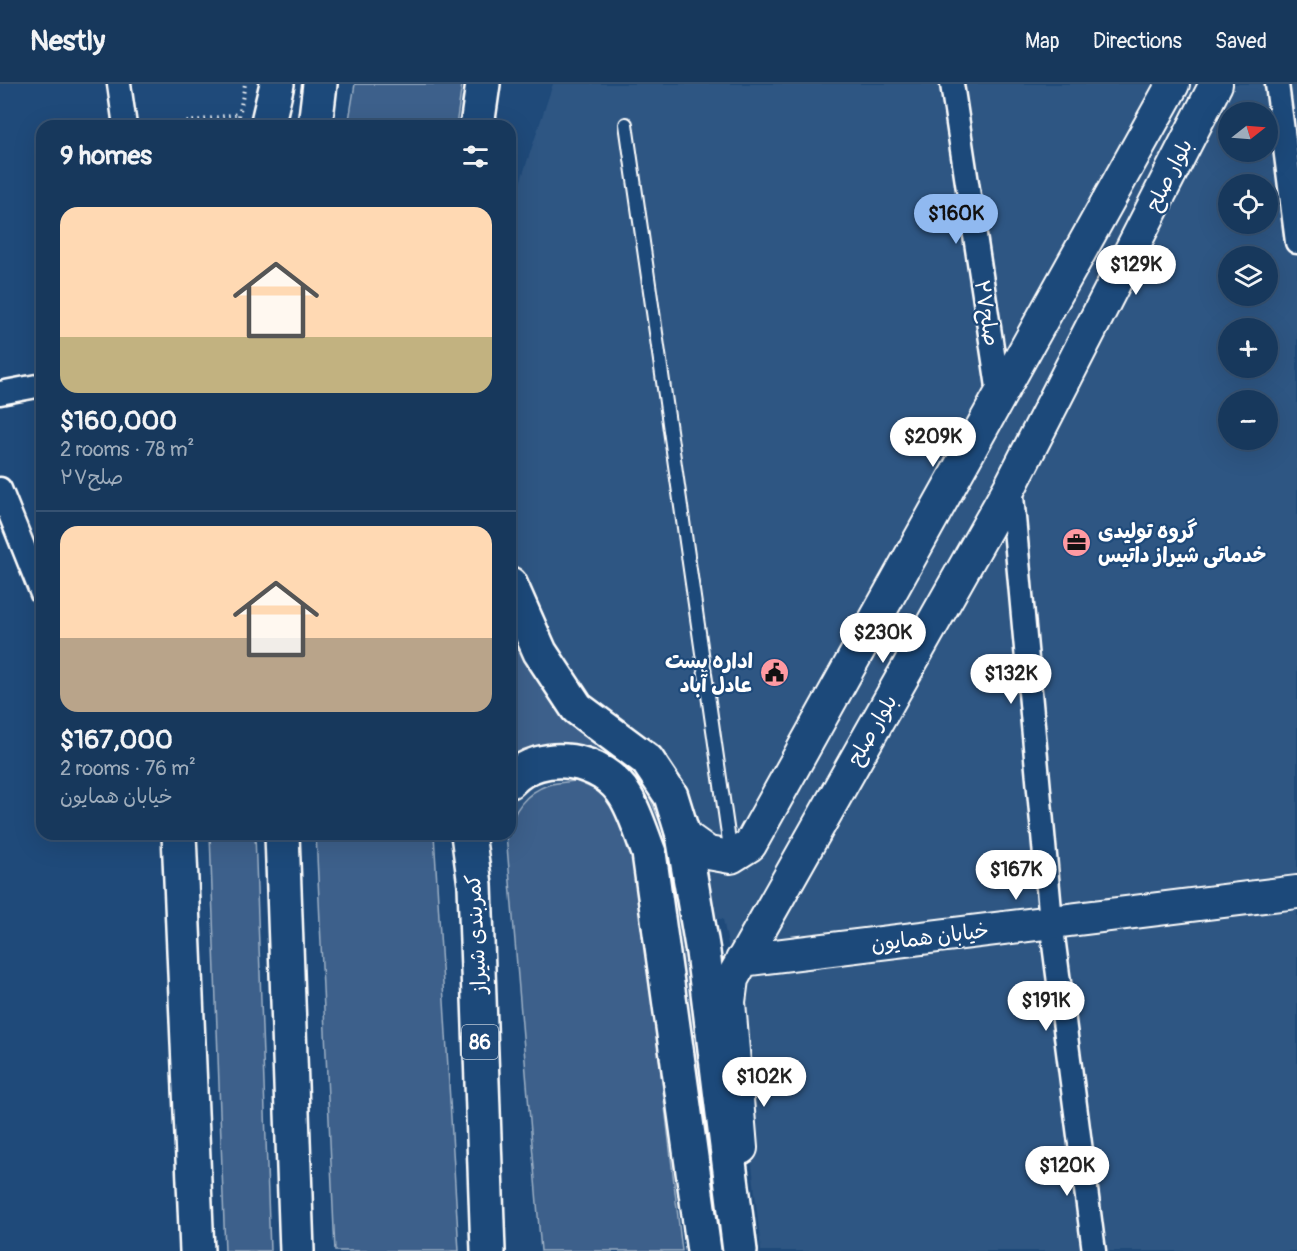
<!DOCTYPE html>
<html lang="en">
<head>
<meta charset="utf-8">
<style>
	body { margin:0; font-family:Pangolin,"Playpen Sans Arabic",sans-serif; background:#244365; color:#f1f3f6; height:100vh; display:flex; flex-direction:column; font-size:22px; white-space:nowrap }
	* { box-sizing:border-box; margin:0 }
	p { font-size:20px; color:#9eacbb }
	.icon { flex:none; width:33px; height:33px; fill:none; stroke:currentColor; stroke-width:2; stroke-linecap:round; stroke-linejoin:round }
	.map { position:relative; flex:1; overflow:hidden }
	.sheet { position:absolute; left:36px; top:36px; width:480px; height:720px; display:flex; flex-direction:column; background:#17385c; border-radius:18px; box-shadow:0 6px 24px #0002,0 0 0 2px #365272 }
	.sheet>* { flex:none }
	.needle { width:39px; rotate:73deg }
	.controls { position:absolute; left:1218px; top:18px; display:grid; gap:12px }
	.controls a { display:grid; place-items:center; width:60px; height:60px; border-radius:50%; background:#17385c; box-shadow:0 6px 24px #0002,0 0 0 2px #365272; font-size:30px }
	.price { position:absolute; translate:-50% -51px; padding:0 14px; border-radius:21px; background:#fff; color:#222; font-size:20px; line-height:39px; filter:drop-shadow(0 2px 3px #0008) }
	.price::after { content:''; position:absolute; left:50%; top:36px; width:18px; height:14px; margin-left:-9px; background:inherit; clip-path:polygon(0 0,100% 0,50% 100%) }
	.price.active { background:#90b9f0; color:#111 }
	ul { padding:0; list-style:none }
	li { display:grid; align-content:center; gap:12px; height:318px; padding:0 24px }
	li+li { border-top:2px solid #365272 }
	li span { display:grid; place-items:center; height:186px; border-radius:18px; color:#555 }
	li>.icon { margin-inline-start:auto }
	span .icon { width:108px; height:108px; fill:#fffc; stroke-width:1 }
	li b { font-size:26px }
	h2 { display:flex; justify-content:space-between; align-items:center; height:72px; padding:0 24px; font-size:26px }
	header { display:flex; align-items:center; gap:36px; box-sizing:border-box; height:84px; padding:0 30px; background:#17385c; border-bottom:2px solid #365272 }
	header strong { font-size:28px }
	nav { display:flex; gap:33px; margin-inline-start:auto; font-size:21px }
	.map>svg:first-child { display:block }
	.built { fill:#2e5683; fill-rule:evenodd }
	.green { fill:#3c618b; stroke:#9eb0c5; stroke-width:1.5 }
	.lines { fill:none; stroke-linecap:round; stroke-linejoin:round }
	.lane-casing { stroke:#fff; stroke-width:16 }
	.street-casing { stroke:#fff; stroke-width:27 }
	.secondary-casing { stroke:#fff; stroke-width:36 }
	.highway-casing { stroke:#fff; stroke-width:38 }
	.path { stroke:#fff; stroke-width:4; stroke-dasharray:1.5 4.5; stroke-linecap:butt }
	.lane { stroke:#1f4a7a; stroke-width:12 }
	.street { stroke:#1f4a7a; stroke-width:22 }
	.secondary { stroke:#1f4a7a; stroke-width:32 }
	.highway { stroke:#1f4a7a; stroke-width:33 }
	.labels { text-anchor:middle; stroke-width:4.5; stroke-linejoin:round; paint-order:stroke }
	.shield { fill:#1f4a7a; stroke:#bcc9d7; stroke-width:1.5 }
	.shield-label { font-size:20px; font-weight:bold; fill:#fff }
	.street-label { font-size:21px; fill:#fff; stroke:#1f4a7a }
	.poi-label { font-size:21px; font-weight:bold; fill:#fff; stroke:#1f4a7a; text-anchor:start }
</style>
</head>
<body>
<header>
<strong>Nestly</strong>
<nav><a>Map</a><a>Directions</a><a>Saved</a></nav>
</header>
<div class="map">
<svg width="1297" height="1167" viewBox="0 0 1297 1167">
	<rect width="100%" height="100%" fill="#1f4a7a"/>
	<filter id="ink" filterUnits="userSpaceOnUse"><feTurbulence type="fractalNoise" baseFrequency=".0167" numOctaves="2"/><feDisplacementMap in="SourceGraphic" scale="12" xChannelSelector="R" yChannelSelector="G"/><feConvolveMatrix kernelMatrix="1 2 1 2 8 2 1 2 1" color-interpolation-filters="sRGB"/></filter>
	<g filter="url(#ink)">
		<path class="built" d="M553,0H1297V1167H761L731,875L723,835L668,833L526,812L510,713V129ZM1228,28H1268V68H1228ZM1228,100H1268V140H1228ZM1228,172H1268V212H1228ZM1228,244H1268V284H1228ZM1228,316H1268V356H1228Z"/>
		<path class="green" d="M355,0H462L456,42H348Z
			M510,544L558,618L645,687L665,721L725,1167H719L663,745L641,693L589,666L510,682Z
			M576,697L605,710L626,741L637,785L682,1167H541L506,750H510C510,728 527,708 548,701C556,698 567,698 576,697Z
			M210,750H255L270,1167H225Z
			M316,750H434L459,1167H335Z"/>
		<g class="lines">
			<defs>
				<path id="lane" d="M626,40L731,771"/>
				<path id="street" d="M119,0L125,42
					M952,0L1000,316
					M1277,0L1297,158
					M0,309L42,301
					M1011,401L1051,837L1094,1167
					M0,405L42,510"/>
				<path id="secondary" d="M683,751L708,769L731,773L750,761L1173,0
					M742,876L1297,808
					M741,1064L729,918L732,895L1011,401L1216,0"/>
				<path id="highway" d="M267,42L277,0
					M315,42L320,0
					M477,42L483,0
					M510,500L540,568L577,624L647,676L671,712L683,751L703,868L740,1167
					M510,697C541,663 604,674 626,713C636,730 642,751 649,769L704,1167
					M179,750L197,1167
					M282,750L297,1167
					M468,750L475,801L488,1167"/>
			</defs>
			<use href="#lane" class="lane-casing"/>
			<use href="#street" class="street-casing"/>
			<use href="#secondary" class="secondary-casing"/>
			<use href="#highway" class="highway-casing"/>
			<path class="path" d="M239,32L245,0
				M163,42L238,30"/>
			<use href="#lane" class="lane"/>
			<use href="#street" class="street"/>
			<use href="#secondary" class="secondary"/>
			<use href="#highway" class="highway"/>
		</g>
	</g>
	<defs>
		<symbol id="office-disc" viewBox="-11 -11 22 22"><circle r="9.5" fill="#ff9aa2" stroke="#1f4a7a"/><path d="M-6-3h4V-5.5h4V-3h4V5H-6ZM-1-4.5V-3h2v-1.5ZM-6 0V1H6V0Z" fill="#111"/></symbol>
		<symbol id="civic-disc" viewBox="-11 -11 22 22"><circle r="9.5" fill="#ff9aa2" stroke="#1f4a7a"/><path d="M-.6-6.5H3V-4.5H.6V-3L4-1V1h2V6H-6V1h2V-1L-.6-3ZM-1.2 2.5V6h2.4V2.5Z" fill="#111"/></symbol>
	</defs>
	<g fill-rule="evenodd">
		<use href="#office-disc" x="1060" y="442" width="33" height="33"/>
		<use href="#civic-disc" x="758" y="572" width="33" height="33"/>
	</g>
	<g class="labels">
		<rect class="shield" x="462" y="941" width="36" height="34" rx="4.5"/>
		<g class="shield-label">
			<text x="480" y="965">86</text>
		</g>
		<g class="street-label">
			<text transform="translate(1169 91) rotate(-63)" y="7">بلوار صلح</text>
			<text transform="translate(987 229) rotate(81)" y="7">صلح۲۷</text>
			<text transform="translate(872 646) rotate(-60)" y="7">بلوار صلح</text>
			<text transform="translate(476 850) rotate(-93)" y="7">کمربندی شیراز</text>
			<text transform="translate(930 853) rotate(-7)" y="7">خیابان همایون</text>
		</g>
		<g class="poi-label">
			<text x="1098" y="454">گروه تولیدی<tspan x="1098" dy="24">خدماتی شیراز داتیس</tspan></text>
			<text x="753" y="584" text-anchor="end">اداره پست<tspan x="753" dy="24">عادل آباد</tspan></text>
		</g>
	</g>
</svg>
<div class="controls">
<a><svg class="needle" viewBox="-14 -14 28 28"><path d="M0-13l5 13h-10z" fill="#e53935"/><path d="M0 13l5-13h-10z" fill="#9eacbb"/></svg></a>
<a><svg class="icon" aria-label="locate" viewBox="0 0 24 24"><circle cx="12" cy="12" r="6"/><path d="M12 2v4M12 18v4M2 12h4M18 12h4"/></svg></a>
<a><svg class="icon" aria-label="layers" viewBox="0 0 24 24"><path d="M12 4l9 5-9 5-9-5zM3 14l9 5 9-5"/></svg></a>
<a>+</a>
<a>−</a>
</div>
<b class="price active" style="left:956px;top:161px">$160K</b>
<b class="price" style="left:1136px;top:212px">$129K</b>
<b class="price" style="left:933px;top:384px">$209K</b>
<b class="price" style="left:883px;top:580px">$230K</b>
<b class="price" style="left:1011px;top:621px">$132K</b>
<b class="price" style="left:1016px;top:817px">$167K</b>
<b class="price" style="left:1046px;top:948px">$191K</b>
<b class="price" style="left:764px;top:1024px">$102K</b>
<b class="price" style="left:1067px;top:1113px">$120K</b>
<section class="sheet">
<h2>9 homes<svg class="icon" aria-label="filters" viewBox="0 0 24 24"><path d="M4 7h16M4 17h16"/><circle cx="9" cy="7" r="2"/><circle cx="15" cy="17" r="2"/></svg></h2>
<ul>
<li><span style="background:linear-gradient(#ffd9b3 70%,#c2b280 0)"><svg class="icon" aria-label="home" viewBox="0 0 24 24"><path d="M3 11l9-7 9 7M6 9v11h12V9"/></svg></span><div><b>$160,000</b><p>2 rooms · 78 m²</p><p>صلح۲۷</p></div></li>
<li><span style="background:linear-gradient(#ffd9b3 60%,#b9a48a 0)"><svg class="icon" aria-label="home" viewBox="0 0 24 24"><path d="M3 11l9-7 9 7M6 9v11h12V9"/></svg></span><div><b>$167,000</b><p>2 rooms · 76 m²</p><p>خیابان همایون</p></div></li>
</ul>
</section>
</div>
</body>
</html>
